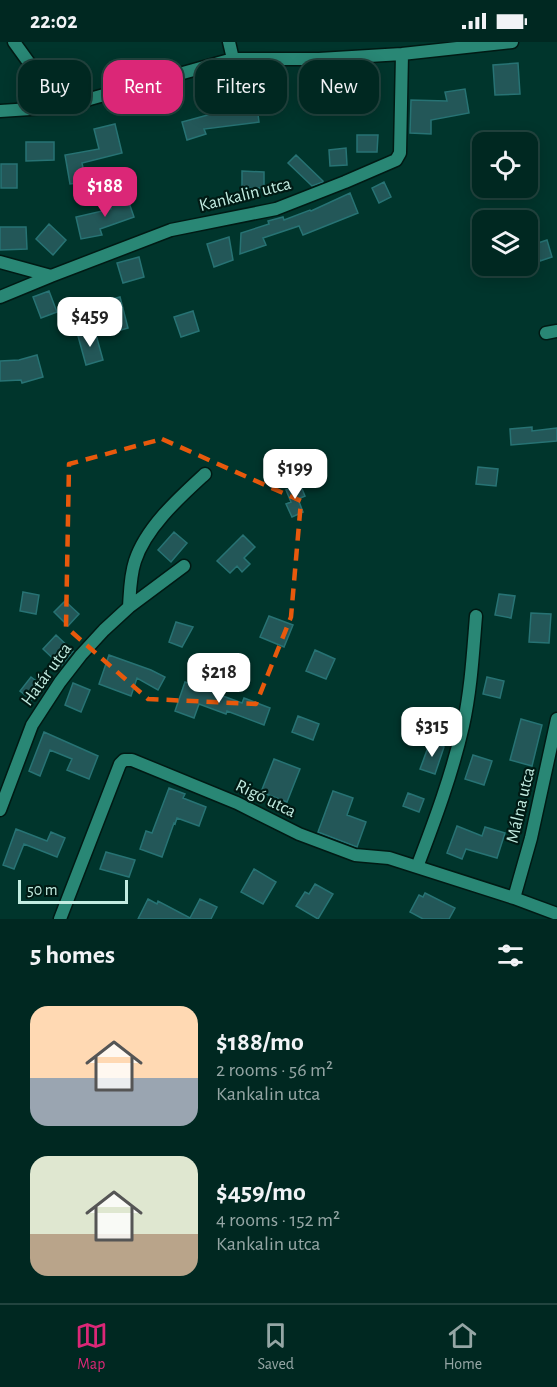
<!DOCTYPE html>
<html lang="en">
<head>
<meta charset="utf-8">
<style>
	body { margin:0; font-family:"Alegreya Sans",sans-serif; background:#0e342e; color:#f1f3f6; height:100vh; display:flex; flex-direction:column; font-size:22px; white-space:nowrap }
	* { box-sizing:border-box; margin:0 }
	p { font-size:20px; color:#95a6a5 }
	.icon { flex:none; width:33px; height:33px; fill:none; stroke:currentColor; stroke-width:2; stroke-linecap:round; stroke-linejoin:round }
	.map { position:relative; height:877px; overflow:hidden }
	.panel { display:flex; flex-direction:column; background:#002821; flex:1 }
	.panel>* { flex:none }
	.guide { position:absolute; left:18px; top:18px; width:522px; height:54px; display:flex; gap:12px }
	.buttons { position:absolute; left:472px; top:90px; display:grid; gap:12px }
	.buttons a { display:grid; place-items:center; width:66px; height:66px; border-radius:12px; background:#002821; box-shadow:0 3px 15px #0003,0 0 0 2px #22443f; font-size:30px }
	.scale { position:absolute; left:18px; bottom:15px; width:110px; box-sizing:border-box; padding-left:6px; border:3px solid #c2ece1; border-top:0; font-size:16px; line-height:21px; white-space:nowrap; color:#c2ece1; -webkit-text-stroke:4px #001a14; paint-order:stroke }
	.price { position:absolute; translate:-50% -51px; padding:0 14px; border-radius:12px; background:#fff; color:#222; font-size:20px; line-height:39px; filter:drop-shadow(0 2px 3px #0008) }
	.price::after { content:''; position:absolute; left:50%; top:36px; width:18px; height:14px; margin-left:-9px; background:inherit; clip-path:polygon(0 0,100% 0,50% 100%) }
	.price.selected { background:#db2777; color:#fff }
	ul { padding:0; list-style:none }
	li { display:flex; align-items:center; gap:18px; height:150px; padding:0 30px }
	li span { display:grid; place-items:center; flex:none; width:168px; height:120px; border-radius:18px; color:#555 }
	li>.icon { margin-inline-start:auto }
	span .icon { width:72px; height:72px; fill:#fffc; stroke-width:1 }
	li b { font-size:26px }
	h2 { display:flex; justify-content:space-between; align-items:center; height:72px; padding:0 30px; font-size:26px }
	.tag { padding:0 21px; border-radius:18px; background:#002821; box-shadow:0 3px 15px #0003,0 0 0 2px #22443f; font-size:21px; line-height:54px }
	.tag.selected { background:#db2777; color:#fff }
	.status { display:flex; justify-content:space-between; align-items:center; height:42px; padding:0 30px; background:#002821; direction:ltr }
	.status svg { height:16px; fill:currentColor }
	.tab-bar { display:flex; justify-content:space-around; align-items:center; height:84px; border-top:2px solid #22443f; background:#002821; font-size:16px; color:#95a6a5 }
	.tab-bar a { display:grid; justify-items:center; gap:3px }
	.tab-bar .selected { color:#db2777 }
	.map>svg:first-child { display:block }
	.building { fill:#235758; stroke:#277374; stroke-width:1.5 }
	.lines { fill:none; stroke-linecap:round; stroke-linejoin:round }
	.street-casing { stroke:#001a14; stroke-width:15 }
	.street { stroke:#298775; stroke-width:12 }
	.marked { fill:none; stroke:#e8590c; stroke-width:4.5; stroke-dasharray:12 8; stroke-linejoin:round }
	.labels { text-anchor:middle; stroke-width:4.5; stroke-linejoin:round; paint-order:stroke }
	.street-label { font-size:18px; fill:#c2ece1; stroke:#001a14 }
</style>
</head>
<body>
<div class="status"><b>22:02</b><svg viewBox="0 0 49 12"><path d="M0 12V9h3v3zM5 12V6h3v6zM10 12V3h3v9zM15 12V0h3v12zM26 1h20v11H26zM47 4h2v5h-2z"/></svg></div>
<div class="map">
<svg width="557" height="877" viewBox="0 0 557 877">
	<rect width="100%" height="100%" fill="#00352c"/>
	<path class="building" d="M518,21L520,52L495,53L493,23Z
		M465,47L469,71L431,78V92L410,91L411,58L447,59L445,50Z
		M344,53L345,70L325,71L324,54Z
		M256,57L259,80L204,87L206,92L187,98L182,80L215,71L214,68L234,65V60Z
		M115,82L122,111L82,121L86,140L70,142L65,113L99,107L94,87Z
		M357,93H378L377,110H357Z
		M26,100H54V118L26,119Z
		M346,106L347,123L330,124L329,108Z
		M296,113L323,139V140L312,144L288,121Z
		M1,122H17V146H1Z
		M242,129L264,130V146H242Z
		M384,140L391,155L379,161L372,146Z
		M350,151L358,171L303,193L299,184L263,196L266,203L240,212L241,191L269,182L268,179L283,175L284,178L310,168L311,169Z
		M126,152L134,175L100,187L102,193L81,197L76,175L111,167L108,159Z
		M49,182L66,198L53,213L36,197Z
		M0,185H26L27,207L0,208Z
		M229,195L233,218L214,225L207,202Z
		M547,198L552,215L540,219L535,202Z
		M139,215L144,235L123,241L117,221Z
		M49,249L57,270L41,276L33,255Z
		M120,255L128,286L107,292L98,261Z
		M193,269L199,289L181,295L174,275Z
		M95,289L103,318L86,323L78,294Z
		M37,313L43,335L22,341L21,338L0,339V319L19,318Z
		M532,385V389L557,386V399L511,403L510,387Z
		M478,425L498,427L496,444L476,442Z
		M300,442L305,454L298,457L303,470L292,475L286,462L291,460L286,448Z
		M174,490L187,501L171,520L158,508Z
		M243,493L255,505L244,516L250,522L242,530L237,524L230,531L217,519Z
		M23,550L39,553L36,572L20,569Z
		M499,552L515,554L511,576L495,573Z
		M65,559L79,572L68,584L54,570Z
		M531,571L551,572L549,601L529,600Z
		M269,574L293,583L284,605L260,595Z
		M176,580L193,585L182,605L169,600Z
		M56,593L73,609L61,624L43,607Z
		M315,608L335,617L326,637L306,629Z
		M109,613L151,628L165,635L158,648L137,636L131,654L99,642Z
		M31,635L43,644L32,658L20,649Z
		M487,635L504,639L500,656L483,652Z
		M185,640L242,661L244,656L270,666L264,683L227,669L226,672L199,662L194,676L175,669Z
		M73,641L90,648L81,670L65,663Z
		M298,674L319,682L313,698L292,690Z
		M521,677L542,683L532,724L510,718Z
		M44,690L98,714L89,737L67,728L72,717L50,708L40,734L29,729Z
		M430,700L444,705L435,732L420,727Z
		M473,713L492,719L484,743L465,737Z
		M274,717L300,727L287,760L261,750Z
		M169,746L185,752L183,756L206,765L199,784L177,776L175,782L174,781L162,815L140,807L146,789L152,791Z
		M333,749L353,756L347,773L366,780L357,805L318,790Z
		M408,751L424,757L419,770L403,764Z
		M457,784L482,794L485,785L505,791L497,816L466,807L462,817L447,811Z
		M16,787L47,799L51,790L65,796L57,815L24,802L14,827L3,823Z
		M106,810L135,818L129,835L100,827Z
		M254,827L276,840L263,862L241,850Z
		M315,842L333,852L318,877L296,864L305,850L309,852Z
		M425,851L455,866L449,877H423L410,870L419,853L423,855Z
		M148,857L157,862L158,859L190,876L200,857L217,865L211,877H138Z"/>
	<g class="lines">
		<defs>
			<path id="street" d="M14,0L61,65
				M229,0L233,17
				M0,69L61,65L233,17H319L402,12L512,0
				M0,220L51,234L171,188L276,167L345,140L396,118L400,111L402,12
				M0,255L51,234
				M546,291L557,289
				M129,565C130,550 130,534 135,519C146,485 180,455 205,432
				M0,768L32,683L60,640L81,613L104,588L129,565L184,524
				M417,825C435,778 452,732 463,684C471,648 473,610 476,574
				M514,856L531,796L557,677
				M60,877L120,722L124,718H132L237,761L299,792L355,813L389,816L514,856L557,872"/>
		</defs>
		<use href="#street" class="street-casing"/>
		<use href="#street" class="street"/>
	</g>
	<path class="marked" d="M162,397L301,459L291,575L256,662L148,657L66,585L69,422Z"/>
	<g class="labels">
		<g class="street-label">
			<text transform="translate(245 152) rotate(-14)" y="6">Kankalin utca</text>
			<text transform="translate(46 632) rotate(-54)" y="6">Határ utca</text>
			<text transform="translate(266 756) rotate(26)" y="6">Rigó utca</text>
			<text transform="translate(520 763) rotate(-77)" y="6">Málna utca</text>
		</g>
	</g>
</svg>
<div class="buttons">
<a><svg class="icon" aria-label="locate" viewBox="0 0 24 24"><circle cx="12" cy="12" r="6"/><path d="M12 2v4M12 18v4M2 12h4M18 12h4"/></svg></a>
<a><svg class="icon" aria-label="layers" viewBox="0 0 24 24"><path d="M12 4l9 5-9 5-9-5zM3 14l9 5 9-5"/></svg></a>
</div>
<div class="scale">50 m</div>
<b class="price selected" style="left:105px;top:176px">$188</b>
<b class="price" style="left:90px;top:306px">$459</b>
<b class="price" style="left:295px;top:458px">$199</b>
<b class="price" style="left:219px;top:662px">$218</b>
<b class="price" style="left:432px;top:716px">$315</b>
<div class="guide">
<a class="tag">Buy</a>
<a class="tag selected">Rent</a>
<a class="tag">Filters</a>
<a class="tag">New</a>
</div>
</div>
<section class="panel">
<h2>5 homes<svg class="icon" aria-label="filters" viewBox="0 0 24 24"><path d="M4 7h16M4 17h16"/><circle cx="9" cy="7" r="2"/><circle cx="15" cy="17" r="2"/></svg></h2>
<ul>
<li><span style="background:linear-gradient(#ffd9b3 60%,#9aa5b1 0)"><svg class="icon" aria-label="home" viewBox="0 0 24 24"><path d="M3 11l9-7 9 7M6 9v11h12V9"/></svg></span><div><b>$188/mo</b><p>2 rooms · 56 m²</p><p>Kankalin utca</p></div></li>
<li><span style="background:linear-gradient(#dfe7d0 65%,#b9a48a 0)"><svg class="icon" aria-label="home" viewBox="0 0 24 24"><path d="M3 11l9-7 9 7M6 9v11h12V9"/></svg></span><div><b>$459/mo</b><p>4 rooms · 152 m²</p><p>Kankalin utca</p></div></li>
</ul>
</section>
<nav class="tab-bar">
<a class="selected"><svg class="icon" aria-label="map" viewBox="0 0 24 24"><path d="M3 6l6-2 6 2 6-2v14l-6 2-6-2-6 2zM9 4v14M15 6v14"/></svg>Map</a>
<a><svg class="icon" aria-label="saved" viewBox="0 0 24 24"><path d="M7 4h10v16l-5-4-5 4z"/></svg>Saved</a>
<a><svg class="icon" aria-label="home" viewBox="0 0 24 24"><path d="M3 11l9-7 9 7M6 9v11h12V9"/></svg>Home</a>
</nav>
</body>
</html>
